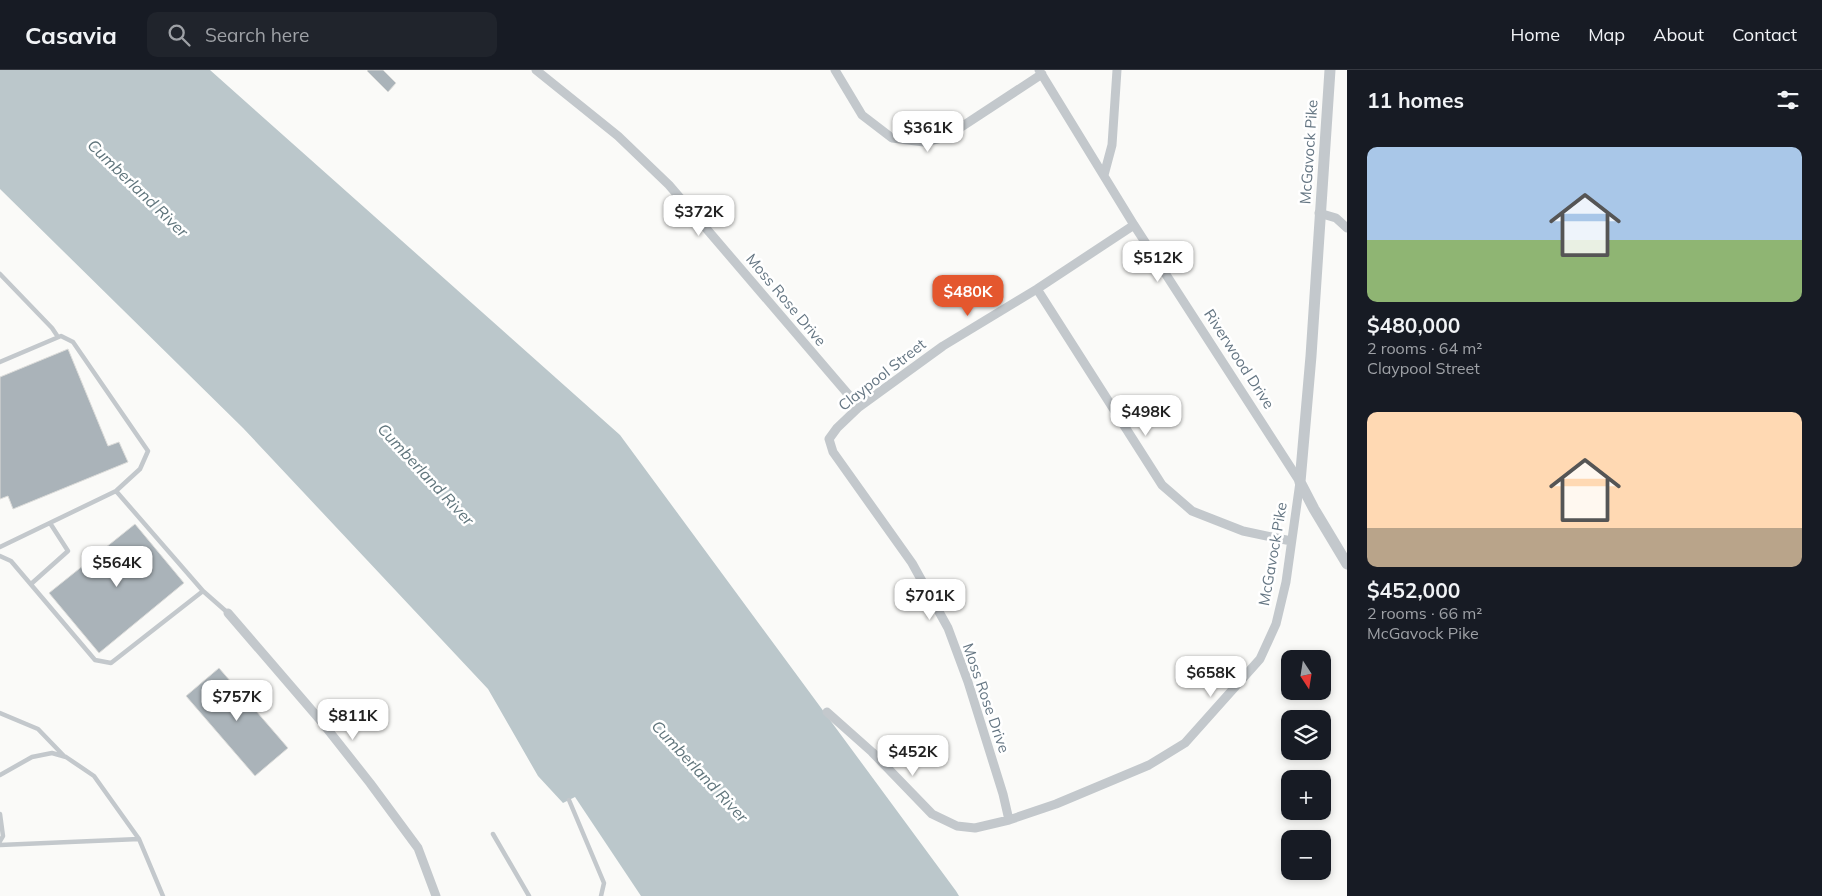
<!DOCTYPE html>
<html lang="en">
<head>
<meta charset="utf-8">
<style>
	body { margin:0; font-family:Mulish,sans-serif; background:#20242c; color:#f1f3f6; height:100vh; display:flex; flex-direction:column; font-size:19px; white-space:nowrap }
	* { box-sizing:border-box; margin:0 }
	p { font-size:16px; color:#9ea1a6 }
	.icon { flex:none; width:28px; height:28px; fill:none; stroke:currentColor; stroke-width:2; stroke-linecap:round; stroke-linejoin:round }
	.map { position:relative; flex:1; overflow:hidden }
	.details { display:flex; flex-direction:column; background:#171b24; width:475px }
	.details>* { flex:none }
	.needle { width:32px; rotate:168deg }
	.fabs { position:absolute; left:1281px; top:580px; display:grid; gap:10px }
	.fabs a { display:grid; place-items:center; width:50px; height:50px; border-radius:10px; background:#171b24; box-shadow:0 2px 8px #0003; font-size:25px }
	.price { position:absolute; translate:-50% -42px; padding:0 11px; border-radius:10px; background:#fff; color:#222; font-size:16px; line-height:32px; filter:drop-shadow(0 1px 2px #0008) }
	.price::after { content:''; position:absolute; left:50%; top:30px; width:15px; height:11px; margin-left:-8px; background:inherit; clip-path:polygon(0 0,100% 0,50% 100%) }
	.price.selected { background:#e4572e; color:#fff }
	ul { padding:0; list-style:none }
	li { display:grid; align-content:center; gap:10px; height:265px; padding:0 20px }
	li span { display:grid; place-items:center; height:155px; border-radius:10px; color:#555 }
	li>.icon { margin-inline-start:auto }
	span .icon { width:90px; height:90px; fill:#fffc; stroke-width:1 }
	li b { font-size:21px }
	h2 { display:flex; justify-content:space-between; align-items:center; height:60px; padding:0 20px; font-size:21px }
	header { display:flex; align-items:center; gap:30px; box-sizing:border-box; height:70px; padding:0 25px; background:#171b24; border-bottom:1px solid #363941 }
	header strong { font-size:24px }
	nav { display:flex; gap:28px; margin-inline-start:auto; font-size:18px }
	.search { width:350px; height:45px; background:#20242c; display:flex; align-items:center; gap:12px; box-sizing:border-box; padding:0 18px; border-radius:10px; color:#9ea1a6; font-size:19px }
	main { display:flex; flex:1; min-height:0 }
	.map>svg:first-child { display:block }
	.water { fill:#bbc7cb }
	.building { fill:#aab3b9; stroke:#dcdcda }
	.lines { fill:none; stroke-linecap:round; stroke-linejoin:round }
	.service { stroke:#c3c8cc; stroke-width:4.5 }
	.minor { stroke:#c3c8cc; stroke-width:9 }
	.tertiary { stroke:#c3c8cc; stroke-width:11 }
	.labels { text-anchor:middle; stroke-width:5; stroke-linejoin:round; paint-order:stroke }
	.street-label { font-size:15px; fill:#657683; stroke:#fff }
	.water-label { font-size:16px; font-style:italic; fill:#60757c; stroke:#fff }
</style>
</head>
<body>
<header>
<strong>Casavia</strong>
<div class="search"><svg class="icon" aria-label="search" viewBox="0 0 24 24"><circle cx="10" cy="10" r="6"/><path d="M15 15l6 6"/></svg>Search here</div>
<nav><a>Home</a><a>Map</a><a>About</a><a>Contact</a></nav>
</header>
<main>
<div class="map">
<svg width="1347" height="826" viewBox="0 0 1347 826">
	<rect width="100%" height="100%" fill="#fafaf8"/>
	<path class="water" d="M0,0H210L620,365L956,821L959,826H641L575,727L563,733L538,706L488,619L243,358L0,119Z"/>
	<path class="building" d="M368,0H383L396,13L388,22L367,1Z
		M68,279L108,376L119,372L128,392L13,439L8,426L0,429V307Z
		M135,454L184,513L99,583L49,523Z
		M219,598L288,678L255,706L186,626Z"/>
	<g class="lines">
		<path class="service" d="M0,204L52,258L58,267
			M0,292L61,266L73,272L148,381L140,399L116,421L203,521L111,593L95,590L11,491L0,486
			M0,477L116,421
			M31,514L68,481L50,453
			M203,521L228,543
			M0,643L38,659L64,686
			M0,705L32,687L52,683L66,687L94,706L139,769
			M569,730L604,813L601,826
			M0,744L3,766L0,771
			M493,764L529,826
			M0,775L139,769L163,826"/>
		<path class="minor" d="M536,0L618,66L669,115L859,337
			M835,0L862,45L892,68L924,72L946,67L1042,4
			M1104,105L1112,75L1117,0
			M1319,143L1336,148L1347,158
			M1037,219L1162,415L1192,441L1243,461L1291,471
			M228,543L321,651L370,713L418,778L436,826
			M827,642L872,682L932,744L957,756L975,758L1009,750L1056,734L1149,695L1185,673L1260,589L1276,554L1286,512L1300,412L1134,155L1039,0
			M1009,750L1003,724L968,612L948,558L912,493L833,382L829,369L837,358L859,337L943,276L1037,219L1134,155"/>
		<path class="tertiary" d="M1330,0L1311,286L1300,412L1314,439L1347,494"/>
	</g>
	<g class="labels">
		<g class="street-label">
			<text transform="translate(1309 82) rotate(-86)" y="5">McGavock Pike</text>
			<text transform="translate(786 230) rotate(50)" y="5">Moss Rose Drive</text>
			<text transform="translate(1239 289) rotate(57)" y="5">Riverwood Drive</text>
			<text transform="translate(882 305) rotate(-38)" y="5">Claypool Street</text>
			<text transform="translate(1273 484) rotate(-80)" y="5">McGavock Pike</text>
			<text transform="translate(986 628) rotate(71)" y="5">Moss Rose Drive</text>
		</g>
		<g class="water-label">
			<text transform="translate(138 118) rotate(44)" y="6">Cumberland River</text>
			<text transform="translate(426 404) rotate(47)" y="6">Cumberland River</text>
			<text transform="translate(700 701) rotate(47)" y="6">Cumberland River</text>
		</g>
	</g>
</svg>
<div class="fabs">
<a><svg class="needle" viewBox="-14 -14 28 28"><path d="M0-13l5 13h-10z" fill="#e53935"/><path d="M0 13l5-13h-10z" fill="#9ea1a6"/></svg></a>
<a><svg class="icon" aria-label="layers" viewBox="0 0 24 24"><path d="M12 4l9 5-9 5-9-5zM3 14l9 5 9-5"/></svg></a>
<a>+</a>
<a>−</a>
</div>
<b class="price" style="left:928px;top:83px">$361K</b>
<b class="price" style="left:699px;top:167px">$372K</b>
<b class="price" style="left:1158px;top:213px">$512K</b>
<b class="price selected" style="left:968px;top:247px">$480K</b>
<b class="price" style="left:1146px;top:367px">$498K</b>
<b class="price" style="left:117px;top:518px">$564K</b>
<b class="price" style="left:930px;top:551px">$701K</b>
<b class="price" style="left:1211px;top:628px">$658K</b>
<b class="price" style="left:237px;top:652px">$757K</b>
<b class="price" style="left:353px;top:671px">$811K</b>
<b class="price" style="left:913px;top:707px">$452K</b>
</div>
<section class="details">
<h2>11 homes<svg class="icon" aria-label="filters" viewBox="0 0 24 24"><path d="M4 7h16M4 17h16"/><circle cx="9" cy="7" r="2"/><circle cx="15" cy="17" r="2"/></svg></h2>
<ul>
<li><span style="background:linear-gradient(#a9c7e8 60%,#8fb573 0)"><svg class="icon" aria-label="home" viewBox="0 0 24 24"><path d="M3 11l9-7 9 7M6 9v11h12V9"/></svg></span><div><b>$480,000</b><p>2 rooms · 64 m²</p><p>Claypool Street</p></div></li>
<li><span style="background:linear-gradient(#ffd9b3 75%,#b9a48a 0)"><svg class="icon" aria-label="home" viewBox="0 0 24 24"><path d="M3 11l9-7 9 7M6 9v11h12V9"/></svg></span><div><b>$452,000</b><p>2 rooms · 66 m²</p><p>McGavock Pike</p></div></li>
</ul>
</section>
</main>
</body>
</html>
